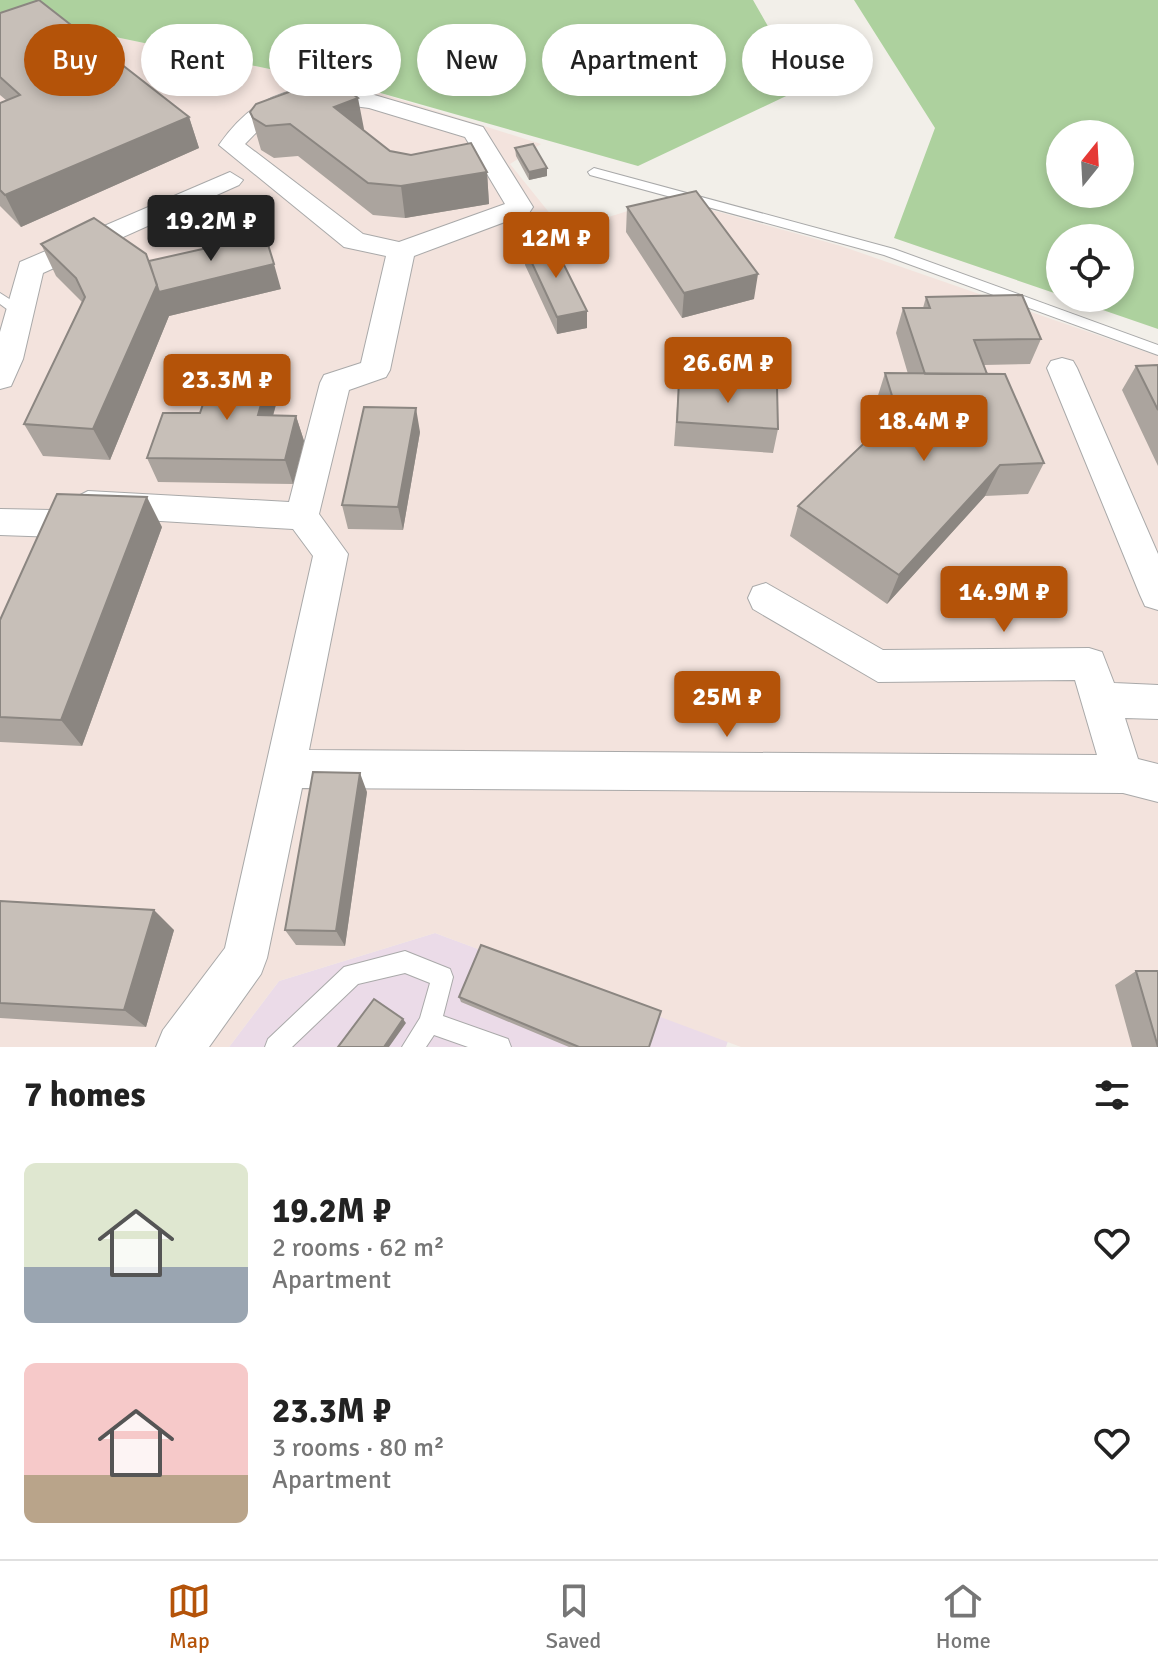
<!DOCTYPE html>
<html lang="en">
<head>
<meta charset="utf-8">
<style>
	body { margin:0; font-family:Signika,sans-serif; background:#f2f2f2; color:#222; height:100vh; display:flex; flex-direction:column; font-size:30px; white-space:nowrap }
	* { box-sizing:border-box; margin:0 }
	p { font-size:26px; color:#767676 }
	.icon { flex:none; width:44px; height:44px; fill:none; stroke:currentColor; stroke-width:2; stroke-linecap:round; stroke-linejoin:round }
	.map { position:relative; height:1047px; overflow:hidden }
	.sheet { display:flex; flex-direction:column; background:#fff; flex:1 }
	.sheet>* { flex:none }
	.top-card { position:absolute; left:24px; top:24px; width:1110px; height:72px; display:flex; gap:16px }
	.needle { width:52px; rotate:18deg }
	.tools { position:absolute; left:1046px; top:120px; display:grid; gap:16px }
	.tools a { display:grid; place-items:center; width:88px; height:88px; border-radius:50%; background:#fff; box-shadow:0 4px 12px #0003; font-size:40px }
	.price { position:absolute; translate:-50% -68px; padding:0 18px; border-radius:8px; background:#b45309; color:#fff; font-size:26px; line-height:52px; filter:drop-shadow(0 2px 4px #0008) }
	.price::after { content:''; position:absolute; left:50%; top:48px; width:24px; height:18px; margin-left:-12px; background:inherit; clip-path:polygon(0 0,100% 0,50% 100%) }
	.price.on { background:#222; color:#fff }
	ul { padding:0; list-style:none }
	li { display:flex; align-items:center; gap:24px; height:200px; padding:0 24px }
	li span { display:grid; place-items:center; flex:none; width:224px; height:160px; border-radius:12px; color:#555 }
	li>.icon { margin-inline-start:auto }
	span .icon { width:96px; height:96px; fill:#fffc; stroke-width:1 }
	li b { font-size:34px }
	h2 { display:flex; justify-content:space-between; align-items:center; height:96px; padding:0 24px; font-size:34px }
	.pill { padding:0 28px; border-radius:36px; background:#fff; box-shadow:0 4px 12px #0003; font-size:28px; line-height:72px }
	.pill.on { background:#b45309; color:#fff }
	.menu { display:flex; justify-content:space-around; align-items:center; height:112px; border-top:2px solid #e0e0e0; background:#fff; font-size:22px; color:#767676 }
	.menu a { display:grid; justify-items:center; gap:4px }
	.menu .on { color:#b45309 }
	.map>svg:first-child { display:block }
	.industrial { fill:#ebdbe8 }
	.military { fill:#f3e3dd }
	.forest { fill:#add19e; fill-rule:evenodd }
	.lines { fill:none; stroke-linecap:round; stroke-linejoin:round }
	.lane-casing { stroke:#a9a9a9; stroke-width:2 }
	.street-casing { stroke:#a9a9a9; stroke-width:2 }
	.lane { fill:#fff; fill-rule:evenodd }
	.street { fill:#fff; fill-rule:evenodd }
	.wall { fill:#aba49e }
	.shaded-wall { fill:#8b8681 }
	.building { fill:#c7bfb8; stroke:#8b8681; stroke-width:2 }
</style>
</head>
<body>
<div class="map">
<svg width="1158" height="1047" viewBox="0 0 1158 1047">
	<rect width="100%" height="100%" fill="#f2efe9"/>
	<path class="industrial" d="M435,933L728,1041L726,1047H229L279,981Z"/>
	<path class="military" d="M48,23L370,90L541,144L510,164L564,231L669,198L841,246L1158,356V1047H741L435,933L279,981L229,1047H0V38Z"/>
	<path class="forest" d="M0,0H753L803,88L638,166L370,90L48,23L0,38Z
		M854,0H1158V329L1068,298H1120V238H1060V295L894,238L935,128ZM1060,134H1120V194H1060Z"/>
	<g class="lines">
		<defs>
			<path id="lane" d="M594,168L894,249L1158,345V355L884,255L590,175L588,172Z
				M0,293L25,309V315H15L0,304Z
				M405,951L450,969L453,977L443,1016L508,1039L511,1047H468L434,1035L426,1047H402L420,1018L430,983L405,973L358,984L292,1047H265L268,1039L344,967Z"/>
			<path id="street" d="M315,87L371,94L483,127L533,207L529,213L414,256L390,370L386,377L349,390L319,514L348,554L309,750L1097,755L1075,680L878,682L753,609L748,598L753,587L766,583L883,650L1089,648L1102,652L1114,683L1158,685V719L1125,718L1138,759L1158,764V802L1123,793L302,788L267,958L261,974L209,1047H156L163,1030L225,948L313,556L293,529L94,517L57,537L0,535V509L51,510L88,491L289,502L320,383L324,375L361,363L386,256L344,247L219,145C244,109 272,91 315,87ZM315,101L369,108L465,137L505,204L399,242L363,234L245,144L278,110Z
				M230,172L243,180L239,185L43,273L23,359L11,386L0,389V332L20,262Z
				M1062,358L1073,361L1077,368L1158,554V610L1145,606L1140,595L1047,368L1051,361Z"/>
		</defs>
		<use href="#lane" class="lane-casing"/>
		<use href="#street" class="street-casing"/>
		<use href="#lane" class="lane"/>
		<use href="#street" class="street"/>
	</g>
	<path class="wall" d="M0,13L189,117L199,148L21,227L0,206V103L6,100L0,95Z
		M250,112L364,129L362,130L390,151L487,172L489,204L405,218L373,215L298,156L274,158L261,150Z
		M515,148L547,168V176L529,180L516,156Z
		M627,207L754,299L682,318L626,232Z
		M41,244L149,261L281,289L169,316L110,460L43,456L24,424L82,302L56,276Z
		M525,248L587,328L557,334L525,265Z
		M926,297L1041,339L1030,364L984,365L987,374L1044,463L1028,494L985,496L887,604L790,536L798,506L881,427L875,405L885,373L908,374L896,333L903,308H923Z
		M1158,365V466L1122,390L1136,366Z
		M679,380L778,429L773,453L674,446Z
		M280,390L273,416H296L304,441L293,484L158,482L147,458L200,413Z
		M420,432L403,530L348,529L342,505Z
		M162,527L82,746L0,742V620Z
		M367,792L345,946L296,945L285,930Z
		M0,901L174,930L146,1027L0,1018Z
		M1136,971L1158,1047H1132L1115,985Z
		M459,997L650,1047H569L461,1002Z"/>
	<path class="shaded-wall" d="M358,98L364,129L340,139L334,107Z
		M189,117L199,148L21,227L5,195Z
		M547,168V176L529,180V172Z
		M487,172L489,204L405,218L401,186Z
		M274,264L281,289L169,316L110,460L93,429L157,285L161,291Z
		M758,274L754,299L682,318L684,293Z
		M587,311V328L557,334V317Z
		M272,366L280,390L266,440L258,415Z
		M416,408L420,432L403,530L398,507Z
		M296,416L304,441L293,484L285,460Z
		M1000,465L985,496L887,604L899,575Z
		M147,497L162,527L82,746L61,720Z
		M360,773L367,792L345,946L336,931Z
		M154,910L174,930L146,1027L124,1010Z
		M403,1019L406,1023L389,1047H384Z"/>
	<path class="building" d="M39,0L189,117L5,195L0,190V103L20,95L0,77V13Z
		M330,77L358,98L334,107L390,151L411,155L471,143L487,172L401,186L368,183L290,124L266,126L253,118L250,112L256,104Z
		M533,144L547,168L529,172L515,148Z
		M696,191L758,274L684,293L627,207Z
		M94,218L146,254L157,285L93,429L24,424L85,297L76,278L41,244Z
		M265,235L274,264L159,292L149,261Z
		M553,243L587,311L557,317L525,248Z
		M1022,295L1041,339L974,340L987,374H925L903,308H930L926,297Z
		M216,365L272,366L258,415L296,416L285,460L147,458L163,413H200Z
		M1158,365V410L1136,366Z
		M885,373L1005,374L1044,463L1000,465L899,575L798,506L897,412Z
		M679,380L777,387L778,429L677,422Z
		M364,407L416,408L398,507L342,505Z
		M57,494L147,497L61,720L0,717V620Z
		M313,772L360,773L336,931L285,930Z
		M0,901L154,910L124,1010L0,1003Z
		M481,945L661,1011L649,1047H579L459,997Z
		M1136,971H1158V1047Z
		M374,999L403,1019L384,1047H338Z"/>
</svg>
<div class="tools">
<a><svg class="needle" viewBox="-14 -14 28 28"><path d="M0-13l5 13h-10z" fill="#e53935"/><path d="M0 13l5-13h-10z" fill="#767676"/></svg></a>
<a><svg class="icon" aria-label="locate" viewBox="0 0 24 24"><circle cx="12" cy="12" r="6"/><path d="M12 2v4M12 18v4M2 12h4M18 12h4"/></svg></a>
</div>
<b class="price on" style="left:211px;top:263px">19.2M ₽</b>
<b class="price" style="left:556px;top:280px">12M ₽</b>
<b class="price" style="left:728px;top:405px">26.6M ₽</b>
<b class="price" style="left:227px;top:422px">23.3M ₽</b>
<b class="price" style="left:924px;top:463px">18.4M ₽</b>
<b class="price" style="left:1004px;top:634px">14.9M ₽</b>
<b class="price" style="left:727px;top:739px">25M ₽</b>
<div class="top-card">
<a class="pill on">Buy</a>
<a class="pill">Rent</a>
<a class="pill">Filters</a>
<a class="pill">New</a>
<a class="pill">Apartment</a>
<a class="pill">House</a>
</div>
</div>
<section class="sheet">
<h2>7 homes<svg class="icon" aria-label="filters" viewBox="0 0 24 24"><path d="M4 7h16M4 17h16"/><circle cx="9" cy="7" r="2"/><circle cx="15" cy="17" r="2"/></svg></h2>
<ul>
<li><span style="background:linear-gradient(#dfe7d0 65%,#9aa5b1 0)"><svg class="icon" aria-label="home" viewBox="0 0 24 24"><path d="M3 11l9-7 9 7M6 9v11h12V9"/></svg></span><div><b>19.2M ₽</b><p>2 rooms · 62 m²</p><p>Apartment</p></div><svg class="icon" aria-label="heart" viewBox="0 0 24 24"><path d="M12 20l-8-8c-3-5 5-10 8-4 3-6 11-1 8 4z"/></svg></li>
<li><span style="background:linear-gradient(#f6c9c9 70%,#b9a48a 0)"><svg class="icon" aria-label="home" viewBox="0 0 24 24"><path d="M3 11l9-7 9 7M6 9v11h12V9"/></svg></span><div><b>23.3M ₽</b><p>3 rooms · 80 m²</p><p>Apartment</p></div><svg class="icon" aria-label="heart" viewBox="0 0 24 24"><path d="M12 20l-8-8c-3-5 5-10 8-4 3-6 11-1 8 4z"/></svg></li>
</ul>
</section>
<nav class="menu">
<a class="on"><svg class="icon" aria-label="map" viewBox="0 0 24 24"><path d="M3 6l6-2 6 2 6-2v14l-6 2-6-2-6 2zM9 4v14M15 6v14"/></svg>Map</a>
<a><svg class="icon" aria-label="saved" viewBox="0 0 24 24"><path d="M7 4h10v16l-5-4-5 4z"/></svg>Saved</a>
<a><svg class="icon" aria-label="home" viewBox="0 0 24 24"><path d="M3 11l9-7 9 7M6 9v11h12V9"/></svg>Home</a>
</nav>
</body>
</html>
